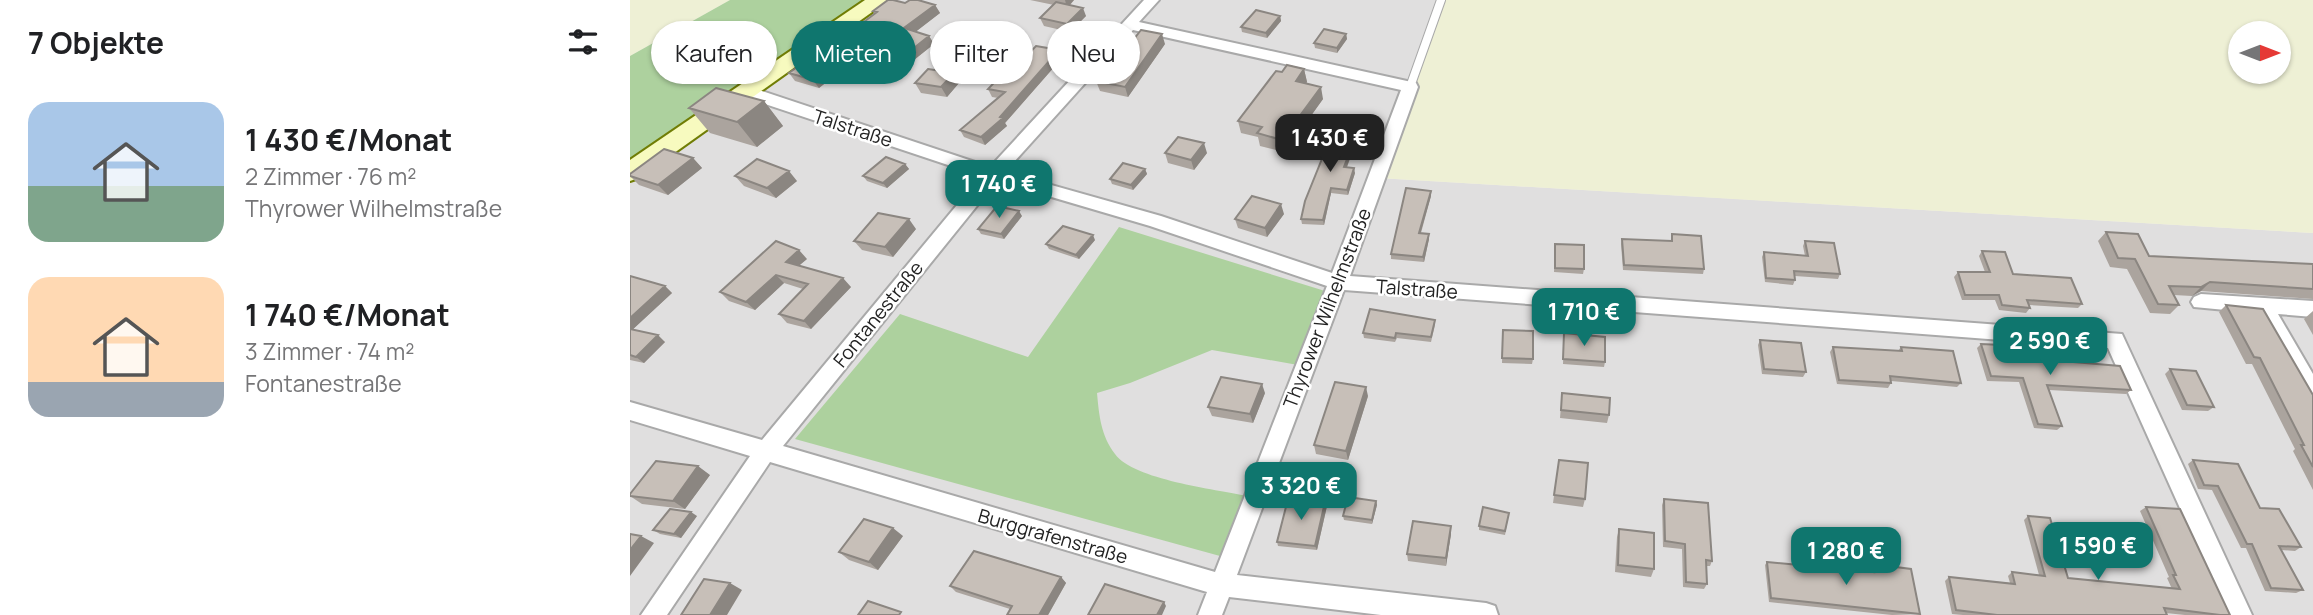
<!DOCTYPE html>
<html lang="de">
<head>
<meta charset="utf-8">
<style>
	body { margin:0; font-family:Manrope,sans-serif; background:#f6f6f6; color:#202124; height:100vh; display:flex; flex-direction:column; font-size:26px; white-space:nowrap }
	* { box-sizing:border-box; margin:0 }
	p { font-size:23px; color:#757577 }
	.icon { flex:none; width:38px; height:38px; fill:none; stroke:currentColor; stroke-width:2; stroke-linecap:round; stroke-linejoin:round }
	.map { position:relative; flex:1; overflow:hidden }
	.drawer { display:flex; flex-direction:column; background:#fff; width:630px }
	.drawer>* { flex:none }
	.hud { position:absolute; left:21px; top:21px; width:665px; height:63px; display:flex; gap:14px }
	.needle { width:46px; rotate:90deg }
	.controls { position:absolute; left:1598px; top:21px; display:grid; gap:14px }
	.controls a { display:grid; place-items:center; width:63px; height:63px; border-radius:50%; background:#fff; box-shadow:0 2px 5px #0004; font-size:35px }
	.price { position:absolute; translate:-50% -60px; padding:0 16px; border-radius:14px; background:#0f766e; color:#fff; font-size:23px; line-height:46px; filter:drop-shadow(0 2px 4px #0008) }
	.price::after { content:''; position:absolute; left:50%; top:42px; width:21px; height:16px; margin-left:-10px; background:inherit; clip-path:polygon(0 0,100% 0,50% 100%) }
	.price.active { background:#222; color:#fff }
	ul { padding:0; list-style:none }
	li { display:flex; align-items:center; gap:21px; height:175px; padding:0 28px }
	li span { display:grid; place-items:center; flex:none; width:196px; height:140px; border-radius:21px; color:#555 }
	li>.icon { margin-inline-start:auto }
	span .icon { width:84px; height:84px; fill:#fffc; stroke-width:1 }
	li b { font-size:30px }
	h2 { display:flex; justify-content:space-between; align-items:center; height:84px; padding:0 28px; font-size:30px }
	.pill { padding:0 24px; border-radius:32px; background:#fff; box-shadow:0 2px 5px #0004; font-size:24px; line-height:63px }
	.pill.active { background:#0f766e; color:#fff }
	main { display:flex; flex:1; min-height:0 }
	.map>svg:first-child { display:block }
	.residential { fill:#e0dfdf }
	.farmland { fill:#eef0d5; fill-rule:evenodd }
	.forest { fill:#add19e }
	.lines { fill:none; stroke-linecap:round; stroke-linejoin:round }
	.lane-casing { stroke:#a9a9a9; stroke-width:10 }
	.street-casing { stroke:#a9a9a9; stroke-width:4 }
	.secondary-casing { stroke:#707d05; stroke-width:4 }
	.lane { stroke:#fff; stroke-width:8 }
	.street { fill:#fff; fill-rule:evenodd }
	.secondary { fill:#f7fabf; fill-rule:evenodd }
	.wall { fill:#aba49e }
	.shaded-wall { fill:#8b8681 }
	.building { fill:#c7bfb8; stroke:#8b8681; stroke-width:2 }
	.labels { text-anchor:middle; stroke-width:5; stroke-linejoin:round; paint-order:stroke }
	.street-label { font-size:19px; fill:#222; stroke:#fff }
</style>
</head>
<body>
<main>
<section class="drawer">
<h2>7 Objekte<svg class="icon" aria-label="filters" viewBox="0 0 24 24"><path d="M4 7h16M4 17h16"/><circle cx="9" cy="7" r="2"/><circle cx="15" cy="17" r="2"/></svg></h2>
<ul>
<li><span style="background:linear-gradient(#a9c7e8 60%,#7fa58c 0)"><svg class="icon" aria-label="home" viewBox="0 0 24 24"><path d="M3 11l9-7 9 7M6 9v11h12V9"/></svg></span><div><b>1 430 €/Monat</b><p>2 Zimmer · 76 m²</p><p>Thyrower Wilhelmstraße</p></div></li>
<li><span style="background:linear-gradient(#ffd9b3 75%,#9aa5b1 0)"><svg class="icon" aria-label="home" viewBox="0 0 24 24"><path d="M3 11l9-7 9 7M6 9v11h12V9"/></svg></span><div><b>1 740 €/Monat</b><p>3 Zimmer · 74 m²</p><p>Fontanestraße</p></div></li>
</ul>
</section>
<div class="map">
<svg width="1683" height="615" viewBox="0 0 1683 615">
	<rect width="100%" height="100%" fill="#f2efe9"/>
	<path class="residential" d="M257,0H811L749,178L1683,233V615H0V178L197,45Z"/>
	<path class="farmland" d="M0,0H100L0,56Z
		M811,0H1683V233L748,178ZM1610,33H1648V72H1610Z"/>
	<path class="forest" d="M100,0H234L205,26L0,165V56Z
		M489,227L695,291L668,365L582,350L500,383L467,393C469,415 471,436 485,454C504,480 585,489 617,496L590,556L165,439L270,314L398,357Z"/>
	<g class="lines">
		<defs>
			<path id="lane" d="M780,87L811,0"/>
			<path id="street" d="M514,0H529L509,22L786,83L788,87L720,276L1492,334L1622,615H1598L1478,348L714,290L607,575L856,603L865,606L868,615H751L599,597L592,615H568L577,592L140,462L37,615H11L120,456L0,420V402L132,440L351,176L111,96L109,92L111,88H123L360,167ZM503,30L771,90L702,273L531,216L375,172ZM367,181L520,226L697,286L585,572L153,446Z
				M1571,294L1683,301V317L1648,314L1683,374V402L1676,399L1627,313L1564,307L1561,302L1564,297Z"/>
			<path id="secondary" d="M235,0H259L9,178L0,181V160Z"/>
		</defs>
		<use href="#lane" class="lane-casing"/>
		<use href="#street" class="street-casing"/>
		<use href="#secondary" class="secondary-casing"/>
		<use href="#lane" class="lane"/>
		<use href="#street" class="street"/>
		<use href="#secondary" class="secondary"/>
	</g>
	<path class="wall" d="M400,0H444L440,5L456,16L440,32L414,26L410,18L424,5Z
		M275,3L305,5L310,13L285,32L299,36L304,44L255,83L212,70L189,88L165,81L159,73L187,57L244,14L243,11Z
		M650,16L651,21L637,38L612,32L611,27Z
		M716,34L717,39L707,53L685,48L684,43Z
		M535,44L498,97L470,91L466,81L485,63Z
		M429,50L432,58L375,123L377,126L355,145L334,137L330,130L368,98L362,97L358,89L383,70Z
		M674,69L677,82L676,83L693,99L655,152L630,146L628,137L611,133L608,121L652,72Z
		M324,73L329,83L317,97L291,93L285,83Z
		M134,101L153,126L127,147L80,133L59,108Z
		M728,136L717,167L725,173L718,195L701,193L694,225L672,224L671,219Z
		M535,153H577L564,170L538,163Z
		M63,158L72,168L38,195L9,185L0,176V174Z
		M275,164L279,169L257,188L237,181L233,176Z
		M515,169L517,174L503,190L482,184L480,179Z
		M105,176L167,181L146,198L114,186Z
		M801,196L791,233L799,239L794,262L761,259V254Z
		M654,214L637,237L608,228L605,219Z
		M392,216L374,239L351,234L348,229Z
		M286,229L263,257L232,250L224,241Z
		M1476,232L1519,256L1683,264V299L1571,291L1562,296L1544,295L1549,305L1540,314L1520,313L1497,269L1480,267L1468,241Z
		M1042,234L1074,269L1073,274L993,270L991,244L992,239L1041,241Z
		M465,240L449,259L419,249L416,244Z
		M1175,241L1210,274L1208,279L1165,276V280L1163,285L1135,282L1132,257L1134,252L1175,256L1173,246Z
		M925,249L954,269L953,274L924,272Z
		M1352,251L1383,274L1452,304L1448,308L1399,305L1400,308L1396,313L1369,310L1365,300H1332L1324,277L1328,272H1355L1349,256Z
		M177,259L169,265L221,287L181,329L157,323L149,314L173,289L154,283L125,310L99,301L90,292Z
		M0,276L35,286L42,293L3,329L35,342L14,363L0,360Z
		M1596,305L1683,395V490L1663,451L1665,449L1622,364H1616L1589,312Z
		M1683,311V335L1674,319Z
		M805,320V325L801,342L767,338L765,342L734,338L733,333Z
		M873,330L903,359L902,364L872,363Z
		M934,338L975,362L974,367L933,364Z
		M1130,340L1176,372L1173,377L1132,374L1128,345Z
		M1351,344L1396,358L1501,390L1496,394L1419,390L1432,426L1427,430L1404,428L1389,382L1357,381L1347,348Z
		M1203,347L1268,351L1271,347L1331,383L1327,387L1261,381V383L1258,388L1207,384L1200,352Z
		M1540,369L1584,407L1578,411L1552,410L1535,374Z
		M635,393L623,423L582,416L578,407Z
		M932,393L979,415L977,423L930,418Z
		M738,396L718,460L686,454L684,445Z
		M929,460L955,499L953,507L923,503Z
		M1563,460L1630,508L1671,547L1665,551L1651,550L1673,590L1666,593L1635,591L1616,548H1611L1582,490L1568,489L1558,464Z
		M80,475L55,509L12,504L0,496V494Z
		M1034,499L1082,561L1080,566H1076L1077,584L1074,589L1053,587L1052,549L1033,547L1032,505Z
		M746,501L747,505L742,524L714,520L713,516Z
		M697,506L687,550L648,546L647,542Z
		M1516,507L1600,615H1555L1536,613L1537,615H1333L1322,614L1315,581L1319,577L1380,583L1378,576L1382,572L1409,575L1394,520L1398,516L1438,578L1542,589L1537,578L1539,577L1510,511Z
		M879,513L875,535L849,530V526Z
		M67,516L51,538L30,534L23,530Z
		M989,529L1024,569L1021,577L985,572L987,537Z
		M821,534L816,566L778,561L777,554Z
		M273,536L248,570L219,560L209,552Z
		M1137,562L1240,571L1239,568L1242,564L1290,614L1262,615L1139,602L1135,565Z
		M431,577L436,583L418,615H377L380,609L326,592L320,586Z"/>
	<path class="shaded-wall" d="M435,0H444L437,8Z
		M305,5L310,13L279,37L274,28Z
		M453,8L456,16L440,32L437,24Z
		M650,16L651,21L637,38L636,33Z
		M532,34L535,44L498,97L495,87Z
		M716,34L717,39L707,53V48Z
		M299,36L304,44L255,83L250,75Z
		M429,50L432,58L375,123L377,126L355,145L351,137Z
		M207,62L212,70L189,88L183,80Z
		M674,69L677,82L669,93L666,81Z
		M324,73L329,83L317,97L311,87Z
		M691,87L693,99L655,152L652,140Z
		M134,101L153,126L127,147L107,122Z
		M728,131V136L715,172L714,167Z
		M574,143L577,153L564,170L561,160Z
		M63,158L72,168L38,195L28,185Z
		M275,164L279,169L257,188L253,183Z
		M724,168L725,173L718,195L717,190Z
		M515,169L517,174L503,190L501,185Z
		M159,171L167,181L146,198L137,188Z
		M701,188V193L694,225L693,220Z
		M801,191V196L789,238V233Z
		M651,204L654,214L637,237L635,228Z
		M389,211L392,216L374,239L371,234Z
		M279,219L286,229L263,257L255,247Z
		M799,234V239L794,262L793,257Z
		M463,235L465,240L449,259L446,255Z
		M169,250L177,259L164,270L156,262Z
		M146,275L154,283L125,310L116,302Z
		M213,278L221,287L181,329L174,321Z
		M1580,282L1571,291L1562,296L1571,287Z
		M35,286L42,293L0,332V318Z
		M28,335L35,342L14,363L6,357Z
		M632,384L635,393L623,423L620,414Z
		M736,387L738,396L718,460L716,451Z
		M68,466L80,475L55,509L43,501Z
		M746,501L747,505L742,524V520Z
		M695,502L697,506L687,550L685,546Z
		M61,512L67,516L51,538L44,534Z
		M821,526V534L816,566V558Z
		M263,528L273,536L248,570L239,562Z
		M11,536L24,543L0,576V550Z
		M431,577L436,583L418,615H409Z
		M100,583L112,590L97,615H80Z
		M534,602L536,606L532,615H527Z"/>
	<path class="building" d="M258,0H263L275,3L280,0H288L305,5L274,28L299,36L250,75L207,62L183,80L159,73L182,56L187,57L247,12L243,11Z
		M426,2L453,8L437,24L410,18Z
		M626,10L650,16L636,33L611,27Z
		M694,29L716,34L707,48L684,43Z
		M511,30L532,34L495,87L466,81L482,63H485Z
		M406,46L429,50L370,117L373,118L351,137L330,130L375,92L358,89L377,69L383,70Z
		M657,65L674,69L666,81L691,87L652,140L627,133L632,127L608,121L646,71L652,72Z
		M298,69L324,73L311,87L285,83Z
		M86,88L134,101L107,122L59,108Z
		M704,129L728,131L714,167L724,168L717,190L701,188L693,220L671,219L675,201Z
		M548,137L574,143L561,160L535,153Z
		M34,149L63,158L28,185L0,176V174Z
		M256,157L275,164L253,183L233,176Z
		M127,159L159,171L137,188L105,176Z
		M493,163L515,169L501,185L480,179Z
		M776,188L801,191L789,233L799,234L793,257L761,254Z
		M622,196L651,204L635,228L605,219Z
		M367,206L389,211L371,234L348,229Z
		M248,213L279,219L255,247L224,241Z
		M433,226L463,235L446,255L416,244Z
		M1476,232L1508,234L1519,256L1683,264V289L1580,282L1571,287L1539,286L1549,305L1528,304L1505,259L1488,258Z
		M1042,234L1071,236L1074,269L994,265L992,239L1042,241Z
		M146,241L169,250L156,262L213,278L174,321L149,314L178,284L146,275L116,302L90,292Z
		M1175,241L1204,243L1210,274L1164,271L1165,280L1136,278L1134,252L1178,256Z
		M925,244L954,245V269L925,268Z
		M1352,251L1375,252L1383,274L1441,278L1452,304L1397,300L1400,308L1372,305L1369,295H1335L1328,272H1360Z
		M0,276L35,286L0,318Z
		M1596,305L1633,309L1683,395V467L1671,445H1674L1630,358L1624,357Z
		M740,309L805,320L801,337L766,333L765,338L733,333Z
		M0,329L28,335L6,357L0,355Z
		M873,330L903,331V359L872,358Z
		M934,333L975,337V362L933,359Z
		M1130,340L1171,343L1176,372L1134,369Z
		M1351,344L1392,346L1396,358L1490,366L1501,390L1417,385L1432,426L1408,424L1393,378L1361,376Z
		M1203,347L1272,351L1271,347L1323,351L1331,383L1260,376L1261,383L1209,380Z
		M1540,369L1566,371L1584,407L1557,405Z
		M591,377L632,384L620,414L578,407Z
		M705,382L736,387L716,451L684,445Z
		M932,393L980,398L979,415L931,410Z
		M929,460L958,463L955,499L924,495Z
		M1563,460L1608,464L1630,508L1649,509L1671,547L1649,546L1673,590L1641,588L1622,544H1617L1588,486L1574,485Z
		M26,461L68,466L43,501L0,496V494Z
		M718,497L746,501L742,520L713,516Z
		M658,499L695,502L685,546L647,542Z
		M1034,499L1078,503L1082,561L1076,560L1077,584L1056,582L1055,544L1035,541Z
		M853,507L879,513L875,531L849,526Z
		M1516,507L1550,509L1600,615H1590L1534,608L1537,615H1367L1326,610L1319,577L1385,584L1382,572L1415,576L1398,516L1420,518L1438,578L1550,589L1543,575H1546Z
		M40,509L61,512L44,534L23,530Z
		M234,519L263,528L239,562L209,552Z
		M783,521L821,526L816,558L777,554Z
		M989,529L1024,533V569L988,565Z
		M0,534L11,536L0,550Z
		M344,551L431,577L409,615H377L382,606L320,586Z
		M1137,562L1244,572L1242,564L1281,569L1290,614L1141,598Z
		M74,579L100,583L80,615H51Z
		M475,584L534,602L527,615H458Z
		M238,601L271,612L269,615H228Z"/>
	<g class="labels">
		<g class="street-label">
			<text transform="translate(223 128) rotate(18)" y="7">Talstraße</text>
			<text transform="translate(787 289) rotate(4)" y="7">Talstraße</text>
			<text transform="translate(697 308) rotate(-69)" y="7">Thyrower Wilhelmstraße</text>
			<text transform="translate(248 314) rotate(-51)" y="7">Fontanestraße</text>
			<text transform="translate(423 536) rotate(16)" y="7">Burggrafenstraße</text>
		</g>
	</g>
</svg>
<div class="controls">
<a><svg class="needle" viewBox="-14 -14 28 28"><path d="M0-13l5 13h-10z" fill="#e53935"/><path d="M0 13l5-13h-10z" fill="#757577"/></svg></a>
</div>
<b class="price active" style="left:700px;top:174px">1 430 €</b>
<b class="price" style="left:369px;top:220px">1 740 €</b>
<b class="price" style="left:954px;top:348px">1 710 €</b>
<b class="price" style="left:1420px;top:377px">2 590 €</b>
<b class="price" style="left:671px;top:522px">3 320 €</b>
<b class="price" style="left:1468px;top:582px">1 590 €</b>
<b class="price" style="left:1216px;top:587px">1 280 €</b>
<div class="hud">
<a class="pill">Kaufen</a>
<a class="pill active">Mieten</a>
<a class="pill">Filter</a>
<a class="pill">Neu</a>
</div>
</div>
</main>
</body>
</html>
